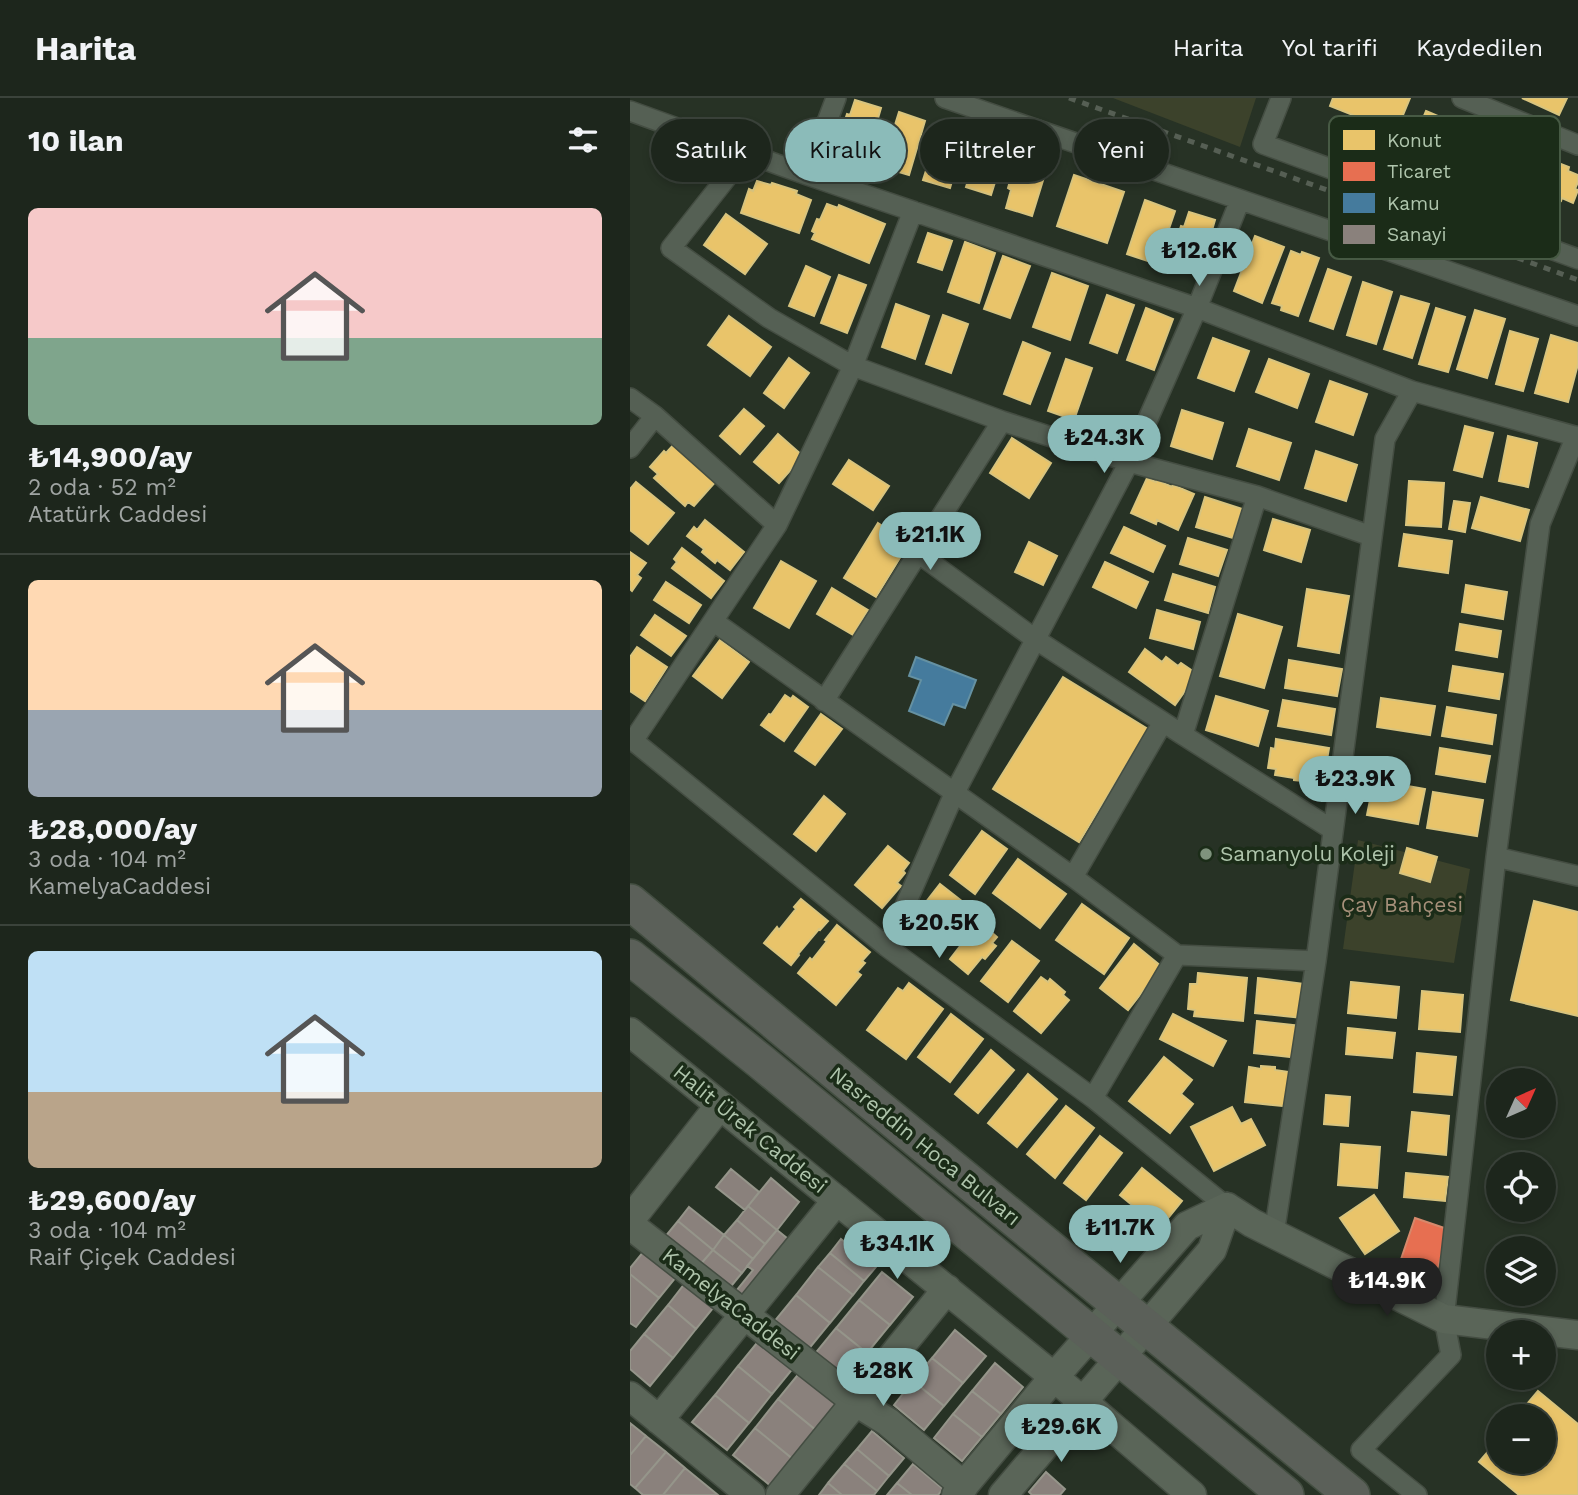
<!DOCTYPE html>
<html lang="tr">
<head>
<meta charset="utf-8">
<style>
	body { margin:0; font-family:"Work Sans",sans-serif; background:#2a3229; color:#f1f3f6; height:100vh; display:flex; flex-direction:column; font-size:26px; white-space:nowrap }
	* { box-sizing:border-box; margin:0 }
	p { font-size:23px; color:#a0a5a3 }
	.icon { flex:none; width:38px; height:38px; fill:none; stroke:currentColor; stroke-width:2; stroke-linecap:round; stroke-linejoin:round }
	.map { position:relative; flex:1; overflow:hidden }
	.sheet { display:flex; flex-direction:column; background:#1d261c; width:630px }
	.sheet>* { flex:none }
	.banner { position:absolute; left:21px; top:21px; width:665px; height:63px; display:flex; gap:14px }
	.needle { width:46px; rotate:45deg }
	.buttons { position:absolute; left:856px; top:970px; display:grid; gap:14px }
	.buttons a { display:grid; place-items:center; width:70px; height:70px; border-radius:50%; background:#1d261c; box-shadow:0 4px 10px #0003,0 0 0 2px #3b433b; font-size:35px }
	.price { position:absolute; translate:-50% -60px; padding:0 16px; border-radius:24px; background:#8bbbb9; color:#111; font-size:23px; line-height:46px; filter:drop-shadow(0 2px 4px #0008) }
	.price::after { content:''; position:absolute; left:50%; top:42px; width:21px; height:16px; margin-left:-10px; background:inherit; clip-path:polygon(0 0,100% 0,50% 100%) }
	.price.selected { background:#222; color:#fff }
	ul { padding:0; list-style:none }
	li { display:grid; align-content:center; gap:14px; height:371px; padding:0 28px }
	li+li { border-top:2px solid #3b433b }
	li span { display:grid; place-items:center; height:217px; border-radius:10px; color:#555 }
	li>.icon { margin-inline-start:auto }
	span .icon { width:126px; height:126px; fill:#fffc; stroke-width:1 }
	li b { font-size:30px }
	h2 { display:flex; justify-content:space-between; align-items:center; height:84px; padding:0 28px; font-size:30px }
	.tag { padding:0 24px; border-radius:32px; background:#1d261c; box-shadow:0 4px 10px #0003,0 0 0 2px #3b433b; font-size:24px; line-height:63px }
	.tag.selected { background:#8bbbb9; color:#111 }
	header { display:flex; align-items:center; gap:42px; box-sizing:border-box; height:98px; padding:0 35px; background:#1d261c; border-bottom:2px solid #3b433b }
	header strong { font-size:33px }
	nav { display:flex; gap:38px; margin-inline-start:auto; font-size:24px }
	main { display:flex; flex:1; min-height:0 }
	.map>svg:first-child { display:block }
	.green { fill:#3c422b }
	.homes { fill:#e9c46a; stroke:#d8c47e; stroke-width:2 }
	.shops { fill:#e76f51; stroke:#d6896c; stroke-width:2 }
	.public { fill:#457b9d; stroke:#6591a2; stroke-width:2 }
	.industry { fill:#8a817c; stroke:#95958a; stroke-width:2 }
	.lines { fill:none; stroke-linecap:round; stroke-linejoin:round }
	.street-casing { stroke:#444d42; stroke-width:22 }
	.secondary-casing { stroke:#444d42; stroke-width:31 }
	.highway-casing { stroke:#434e41; stroke-width:38 }
	.street { stroke:#556054; stroke-width:19 }
	.secondary { stroke:#5a6558; stroke-width:28 }
	.highway { stroke:#5b6059; stroke-width:35 }
	.rail { stroke:#565f54; stroke-width:5; stroke-dasharray:7 7; stroke-linecap:butt }
	.poi-dot { fill:#7f927d; stroke:#1b2c18; stroke-width:2.5 }
	.labels { text-anchor:middle; stroke-width:7; stroke-linejoin:round; paint-order:stroke }
	.poi-label { font-size:21px; fill:#afc5ac; stroke:#1b2c18; text-anchor:start }
	.park-label { font-size:21px; fill:#a6907a; stroke:#1b2c18 }
	.street-label { font-size:21px; fill:#afc5ac; stroke:#1b2c18 }
	.key { fill:#1b2c18; stroke:#475a44; stroke-width:2 }
	.key-label { font-size:19px; fill:#afc5ac }
</style>
</head>
<body>
<header>
<strong>Harita</strong>
<nav><a>Harita</a><a>Yol tarifi</a><a>Kaydedilen</a></nav>
</header>
<main>
<section class="sheet">
<h2>10 ilan<svg class="icon" aria-label="filters" viewBox="0 0 24 24"><path d="M4 7h16M4 17h16"/><circle cx="9" cy="7" r="2"/><circle cx="15" cy="17" r="2"/></svg></h2>
<ul>
<li><span style="background:linear-gradient(#f6c9c9 60%,#7fa58c 0)"><svg class="icon" aria-label="home" viewBox="0 0 24 24"><path d="M3 11l9-7 9 7M6 9v11h12V9"/></svg></span><div><b>₺14,900/ay</b><p>2 oda · 52 m²</p><p>Atatürk Caddesi</p></div></li>
<li><span style="background:linear-gradient(#ffd9b3 60%,#9aa5b1 0)"><svg class="icon" aria-label="home" viewBox="0 0 24 24"><path d="M3 11l9-7 9 7M6 9v11h12V9"/></svg></span><div><b>₺28,000/ay</b><p>3 oda · 104 m²</p><p>KamelyaCaddesi</p></div></li>
<li><span style="background:linear-gradient(#bfe0f5 65%,#b9a48a 0)"><svg class="icon" aria-label="home" viewBox="0 0 24 24"><path d="M3 11l9-7 9 7M6 9v11h12V9"/></svg></span><div><b>₺29,600/ay</b><p>3 oda · 104 m²</p><p>Raif Çiçek Caddesi</p></div></li>
</ul>
</section>
<div class="map">
<svg width="948" height="1397" viewBox="0 0 948 1397">
	<rect width="100%" height="100%" fill="#273225"/>
	<path class="green" d="M483,0H626L610,49Z
		M728,742L840,771L824,865L713,851Z"/>
	<path class="homes" d="M703,0H780L766,34L749,27L748,30L722,19L723,17L700,8Z
		M892,0H937L929,17Z
		M225,2L251,10L235,65L208,57L214,38L210,37L217,16L220,17Z
		M796,13L834,29L824,55L785,39Z
		M269,14L295,23L279,77L252,69L258,51L254,50L261,29L264,30Z
		M310,27L336,35L320,90L293,82L299,63L295,62L302,41L305,42Z
		M351,41L376,49L361,97L336,89Z
		M884,51L899,57L900,53L915,59L913,63L925,68L926,64L939,69L938,73L948,77V84L945,91L948,92L943,105L932,100L931,103L917,98L918,95L902,89L901,92L887,86L889,83L871,76L877,62L880,63Z
		M393,55L419,63L402,118L376,110L381,92L378,90L384,69L388,70Z
		M444,77L494,94L477,145L427,128Z
		M127,83L141,87L142,85L167,93L166,96L181,102L169,135L111,115L119,91L123,93Z
		M515,102L545,113L527,166L497,156Z
		M197,106L208,110L209,107L255,126L239,165L182,141L185,135L182,133L187,121L190,122Z
		M559,114L585,122L569,177L542,168L548,150L544,149L551,128L554,129Z
		M96,116L137,146L115,176L74,147Z
		M298,135L322,143L312,172L288,164Z
		M625,138L654,149L632,205L604,193Z
		M335,144L365,155L349,205L318,194Z
		M661,153L671,157L672,154L689,160L668,218L651,212L652,208L642,205Z
		M373,158L400,168L380,220L354,211Z
		M176,168L200,179L184,218L159,208Z
		M698,171L721,179L703,231L680,223Z
		M422,175L458,188L440,242L403,229Z
		M209,177L236,187L217,235L191,225Z
		M733,184L762,194L746,246L717,237Z
		M477,197L504,207L487,255L460,245Z
		M771,198L799,206L782,260L754,251Z
		M266,206L299,218L285,261L252,249Z
		M516,210L543,221L524,272L497,262Z
		M806,210L835,219L818,274L789,266Z
		M845,212L875,221L857,280L827,271Z
		M313,217L338,226L321,275L296,266Z
		M99,218L141,249L120,278L78,247Z
		M880,233L908,241L893,293L866,286Z
		M921,237L948,245V266L938,304L905,295Z
		M583,240L619,253L604,293L568,280Z
		M393,244L420,255L400,306L374,296Z
		M159,260L179,275L154,310L134,295Z
		M436,261L462,270L444,322L418,313Z
		M639,261L679,276L667,310L626,294Z
		M700,283L737,296L723,337L686,324Z
		M114,311L134,328L110,356L90,338Z
		M552,312L593,325L582,361L541,348Z
		M835,328L863,335L852,379L824,372Z
		M619,331L661,345L649,382L607,368Z
		M148,336L173,358L149,385L124,364Z
		M878,338L907,345L898,389L869,383Z
		M382,340L421,365L399,400L360,375Z
		M47,343L87,382L64,408L58,404L55,408L24,380L28,376L20,369L34,353L36,355Z
		M686,353L727,367L716,403L675,390Z
		M219,362L259,388L243,412L203,386Z
		M517,380L526,384L527,382L542,389L543,387L564,396L548,432L527,422L526,426L501,415Z
		M779,383L814,385L811,429L776,427Z
		M6,384L44,415L18,446L0,432V391Z
		M575,399L612,411L603,440L566,429Z
		M851,399L899,412L890,443L842,430Z
		M824,403L840,405L835,434L819,431Z
		M643,421L680,432L671,464L634,452Z
		M75,422L114,454L100,472L87,462L85,465L72,454L74,451L57,438L64,429L67,432Z
		M248,425L279,445L246,499L214,480Z
		M494,429L535,448L523,474L481,455Z
		M774,436L822,443L818,475L769,468Z
		M558,440L597,452L588,478L550,466Z
		M399,444L427,458L413,487L385,474Z
		M52,450L94,483L81,500L42,470L47,464L44,461Z
		M0,454L16,465L7,477L11,480L2,493L0,491Z
		M151,463L186,483L159,530L124,510Z
		M475,464L518,484L506,510L463,489Z
		M543,476L585,489L578,515L535,502Z
		M36,484L71,507L59,525L24,502Z
		M836,487L877,494L873,521L832,514Z
		M202,490L238,512L223,537L187,516Z
		M677,491L719,498L709,555L668,548Z
		M527,512L570,524L563,551L520,540Z
		M608,516L652,529L634,590L590,578Z
		M25,517L56,538L41,558L11,537Z
		M830,526L871,533L867,559L826,552Z
		M90,542L119,564L92,600L63,578Z
		M7,549L37,569L15,603L0,593V559Z
		M515,551L532,564L536,559L548,568L551,565L567,576L545,607L499,574Z
		M659,562L712,571L707,598L655,590Z
		M823,568L873,576L869,601L819,593Z
		M433,579L518,631L449,744L363,691Z
		M155,597L161,601L163,598L178,609L154,643L131,627L139,616L141,617Z
		M586,598L638,613L628,648L576,632Z
		M751,600L805,608L800,637L747,629Z
		M653,602L705,611L701,637L648,628Z
		M817,609L866,617L862,646L812,638Z
		M191,616L212,631L185,667L165,653Z
		M646,641L699,650L692,691L672,688L673,683L664,682V680L645,677L646,671L638,670L641,650L645,651Z
		M810,650L860,658L855,684L806,676Z
		M744,682L795,691L788,726L737,717Z
		M803,694L853,702L847,738L797,730Z
		M194,698L215,716L186,753L164,736Z
		M352,733L377,751L345,796L320,777Z
		M258,748L279,765L273,773L275,775L267,785L271,788L252,810L225,787Z
		M777,750L807,759L800,784L770,775Z
		M388,761L436,796L410,830L363,795Z
		M310,786L338,808L328,820L331,822L309,851L285,832L294,820L291,818L299,807L296,804Z
		M171,801L198,823L190,832L189,831L168,856L169,857L161,867L134,845L147,829L149,832L166,811L164,809Z
		M904,803L948,814V918L881,902Z
		M452,806L499,840L474,876L426,842Z
		M352,820L362,828L359,832L367,839L362,845L366,848L355,861L352,859L338,876L320,861Z
		M207,827L240,854L232,863L235,865L227,874L231,877L206,907L168,875L180,860L182,862L197,843L195,842Z
		M382,843L409,863L378,904L351,883Z
		M504,846L532,869L498,912L470,890Z
		M568,875L617,880L613,923L564,918L565,912L558,911L560,886H567Z
		M411,879L418,884L420,881L435,894L433,897L439,902L411,935L384,913Z
		M628,880L675,886L672,920L625,915Z
		M721,884L769,889L766,920L718,915Z
		M279,885L313,911L276,961L237,932L268,890L273,893Z
		M792,893L833,897L830,934L789,931Z
		M321,916L353,941L320,984L288,959Z
		M543,916L596,943L583,968L530,941Z
		M627,923L671,928L668,960L624,955Z
		M718,930L765,935L762,960L716,956Z
		M361,952L384,972L348,1015L325,996Z
		M787,955L826,959L822,997L784,994Z
		M534,959L562,982L551,996L563,1006L540,1035L499,1003Z
		M631,968L645,969V972L666,975L662,1009L615,1004L619,969L631,971Z
		M398,976L427,1001L387,1049L358,1025Z
		M696,997L720,999L718,1028L694,1026Z
		M436,1008L464,1030L425,1080L397,1056Z
		M602,1009L611,1026L621,1021L635,1047L584,1073L561,1029Z
		M782,1014L819,1018L816,1057L778,1053Z
		M470,1038L492,1055L456,1102L434,1085Z
		M711,1046L750,1049L747,1090L708,1087Z
		M512,1070L552,1103L530,1130L490,1097Z
		M776,1075L818,1079L815,1103L774,1099Z
		M744,1097L769,1133L735,1156L710,1120Z
		M908,1293L948,1326V1397H889L849,1364L868,1342V1363H914V1318H887Z"/>
	<path class="shops" d="M785,1120L820,1132L805,1178L769,1167Z"/>
	<path class="public" d="M286,559L346,582L335,610L323,606L314,627L279,613L291,582L279,578Z"/>
	<path class="industry" d="M101,1071L129,1094L115,1112L86,1089Z
		M141,1080L169,1104L147,1132L118,1108Z
		M118,1108L147,1132L135,1146L107,1122Z
		M59,1109L94,1137L83,1152L48,1123Z
		M107,1122L135,1146L123,1161L94,1137Z
		M48,1123L83,1152L69,1168L34,1140Z
		M147,1132L163,1145L116,1201L106,1193L123,1172L117,1168Z
		M94,1137L123,1161L112,1175L83,1152Z
		M211,1141L246,1169L234,1183L200,1155Z
		M19,1147L51,1173L29,1200L0,1176V1170Z
		M83,1152L112,1175L98,1192L69,1168Z
		M200,1155L234,1183L223,1197L188,1169Z
		M188,1169L223,1197L200,1225L166,1197Z
		M252,1174L283,1199L260,1227L229,1202Z
		M0,1176L29,1200L6,1229L0,1225Z
		M59,1180L88,1204L66,1231L38,1207Z
		M166,1197L200,1225L177,1253L143,1225Z
		M229,1202L260,1227L237,1255L206,1230Z
		M38,1207L66,1231L43,1260L14,1236Z
		M206,1230L237,1255L215,1283L183,1258Z
		M325,1232L356,1258L333,1285L302,1260Z
		M14,1236L43,1260L20,1288L0,1271V1253Z
		M131,1240L165,1268L142,1296L108,1268Z
		M302,1260L333,1285L314,1308L283,1283Z
		M365,1265L393,1289L371,1316L342,1293Z
		M108,1268L142,1296L119,1325L85,1297Z
		M171,1273L210,1305L187,1333L148,1301Z
		M283,1283L314,1308L294,1332L264,1307Z
		M342,1293L371,1316L352,1339L323,1316Z
		M85,1297L119,1325L97,1352L62,1324Z
		M148,1301L187,1333L164,1362L125,1330Z
		M323,1316L352,1339L332,1363L304,1340Z
		M0,1325L16,1338L0,1357Z
		M125,1330L164,1362L142,1389L103,1357Z
		M242,1333L274,1360L259,1378L227,1351Z
		M16,1338L36,1354L5,1390L0,1386V1357Z
		M227,1351L259,1378L247,1393L214,1366Z
		M36,1354L55,1370L33,1397H13L5,1390Z
		M214,1366L247,1393L244,1397H212L198,1385Z
		M283,1366L313,1391L308,1397H282L267,1385Z
		M55,1370L88,1397H33Z
		M416,1374L435,1391L430,1397H402L399,1394Z
		M198,1385L212,1397H189Z
		M267,1385L282,1397H257Z"/>
	<g class="lines">
		<defs>
			<path id="street" d="M315,0L948,218
				M651,0L633,46L948,161
				M832,0L948,47
				M0,13L177,77L567,210L782,293L948,339
				M116,55L41,150L139,220L223,268L372,323L499,364L627,398L741,438
				M177,77L206,0
				M0,300L25,318L147,427
				M0,350L25,318
				M288,455L405,541L533,624
				M83,523L443,779L547,857L686,863
				M194,603L372,323
				M553,637L703,732
				M0,640L257,849L463,1000L597,1109
				M3,643L147,427L223,268L283,113
				M866,759L948,778
				M443,779L533,624L553,637L627,398
				M257,849L324,696L499,364L567,210L610,102
				M463,1000L547,857
				M644,1136L686,863L755,341L782,293
				M787,1397L731,1352L821,1257L814,1221L866,759L910,426L946,338"/>
			<path id="secondary" d="M0,934L424,1279L562,1397
				M597,1109L622,1125L814,1221L948,1237
				M0,1122L90,1007
				M0,1127L226,1304L258,1324L334,1388
				M0,1298L121,1397
				M29,1322L207,1102
				M150,1397L317,1191
				M326,1397L424,1279L557,1128L597,1109
				M373,1397L582,1152L597,1109"/>
			<path id="highway" d="M0,804L240,1003L722,1397
				M0,859L130,963L656,1397"/>
		</defs>
		<use href="#street" class="street-casing"/>
		<use href="#secondary" class="secondary-casing"/>
		<use href="#highway" class="highway-casing"/>
		<use href="#street" class="street"/>
		<use href="#secondary" class="secondary"/>
		<use href="#highway" class="highway"/>
		<path class="rail" d="M439,0L899,164L948,182"/>
	</g>
	<circle class="poi-dot" cx="576" cy="756" r="7"/>
	<g class="labels">
		<g class="poi-label">
			<text x="590" y="763">Samanyolu Koleji</text>
		</g>
		<g class="park-label">
			<text x="772" y="814">Çay Bahçesi</text>
		</g>
		<g class="street-label">
			<text transform="translate(120 1031) rotate(39)" y="7">Halit Ürek Caddesi</text>
			<text transform="translate(295 1048) rotate(39)" y="7">Nasreddin Hoca Bulvarı</text>
			<text transform="translate(101 1206) rotate(38)" y="7">KamelyaCaddesi</text>
		</g>
	</g>
	<rect x="699" y="18" width="231" height="143" rx="10" class="key"/>
	<rect x="713" y="32" width="32" height="20" fill="#e9c46a"/>
	<rect x="713" y="64" width="32" height="19" fill="#e76f51"/>
	<rect x="713" y="95" width="32" height="20" fill="#457b9d"/>
	<rect x="713" y="127" width="32" height="19" fill="#8a817c"/>
	<g class="key-label">
		<text x="757" y="49">Konut</text>
		<text x="757" y="80">Ticaret</text>
		<text x="757" y="112">Kamu</text>
		<text x="757" y="143">Sanayi</text>
	</g>
</svg>
<div class="buttons">
<a><svg class="needle" viewBox="-14 -14 28 28"><path d="M0-13l5 13h-10z" fill="#e53935"/><path d="M0 13l5-13h-10z" fill="#a0a5a3"/></svg></a>
<a><svg class="icon" aria-label="locate" viewBox="0 0 24 24"><circle cx="12" cy="12" r="6"/><path d="M12 2v4M12 18v4M2 12h4M18 12h4"/></svg></a>
<a><svg class="icon" aria-label="layers" viewBox="0 0 24 24"><path d="M12 4l9 5-9 5-9-5zM3 14l9 5 9-5"/></svg></a>
<a>+</a>
<a>−</a>
</div>
<b class="price" style="left:569px;top:190px">₺12.6K</b>
<b class="price" style="left:474px;top:377px">₺24.3K</b>
<b class="price" style="left:300px;top:474px">₺21.1K</b>
<b class="price" style="left:725px;top:718px">₺23.9K</b>
<b class="price" style="left:309px;top:862px">₺20.5K</b>
<b class="price" style="left:490px;top:1167px">₺11.7K</b>
<b class="price" style="left:267px;top:1183px">₺34.1K</b>
<b class="price selected" style="left:757px;top:1220px">₺14.9K</b>
<b class="price" style="left:253px;top:1310px">₺28K</b>
<b class="price" style="left:431px;top:1366px">₺29.6K</b>
<div class="banner">
<a class="tag">Satılık</a>
<a class="tag selected">Kiralık</a>
<a class="tag">Filtreler</a>
<a class="tag">Yeni</a>
</div>
</div>
</main>
</body>
</html>
